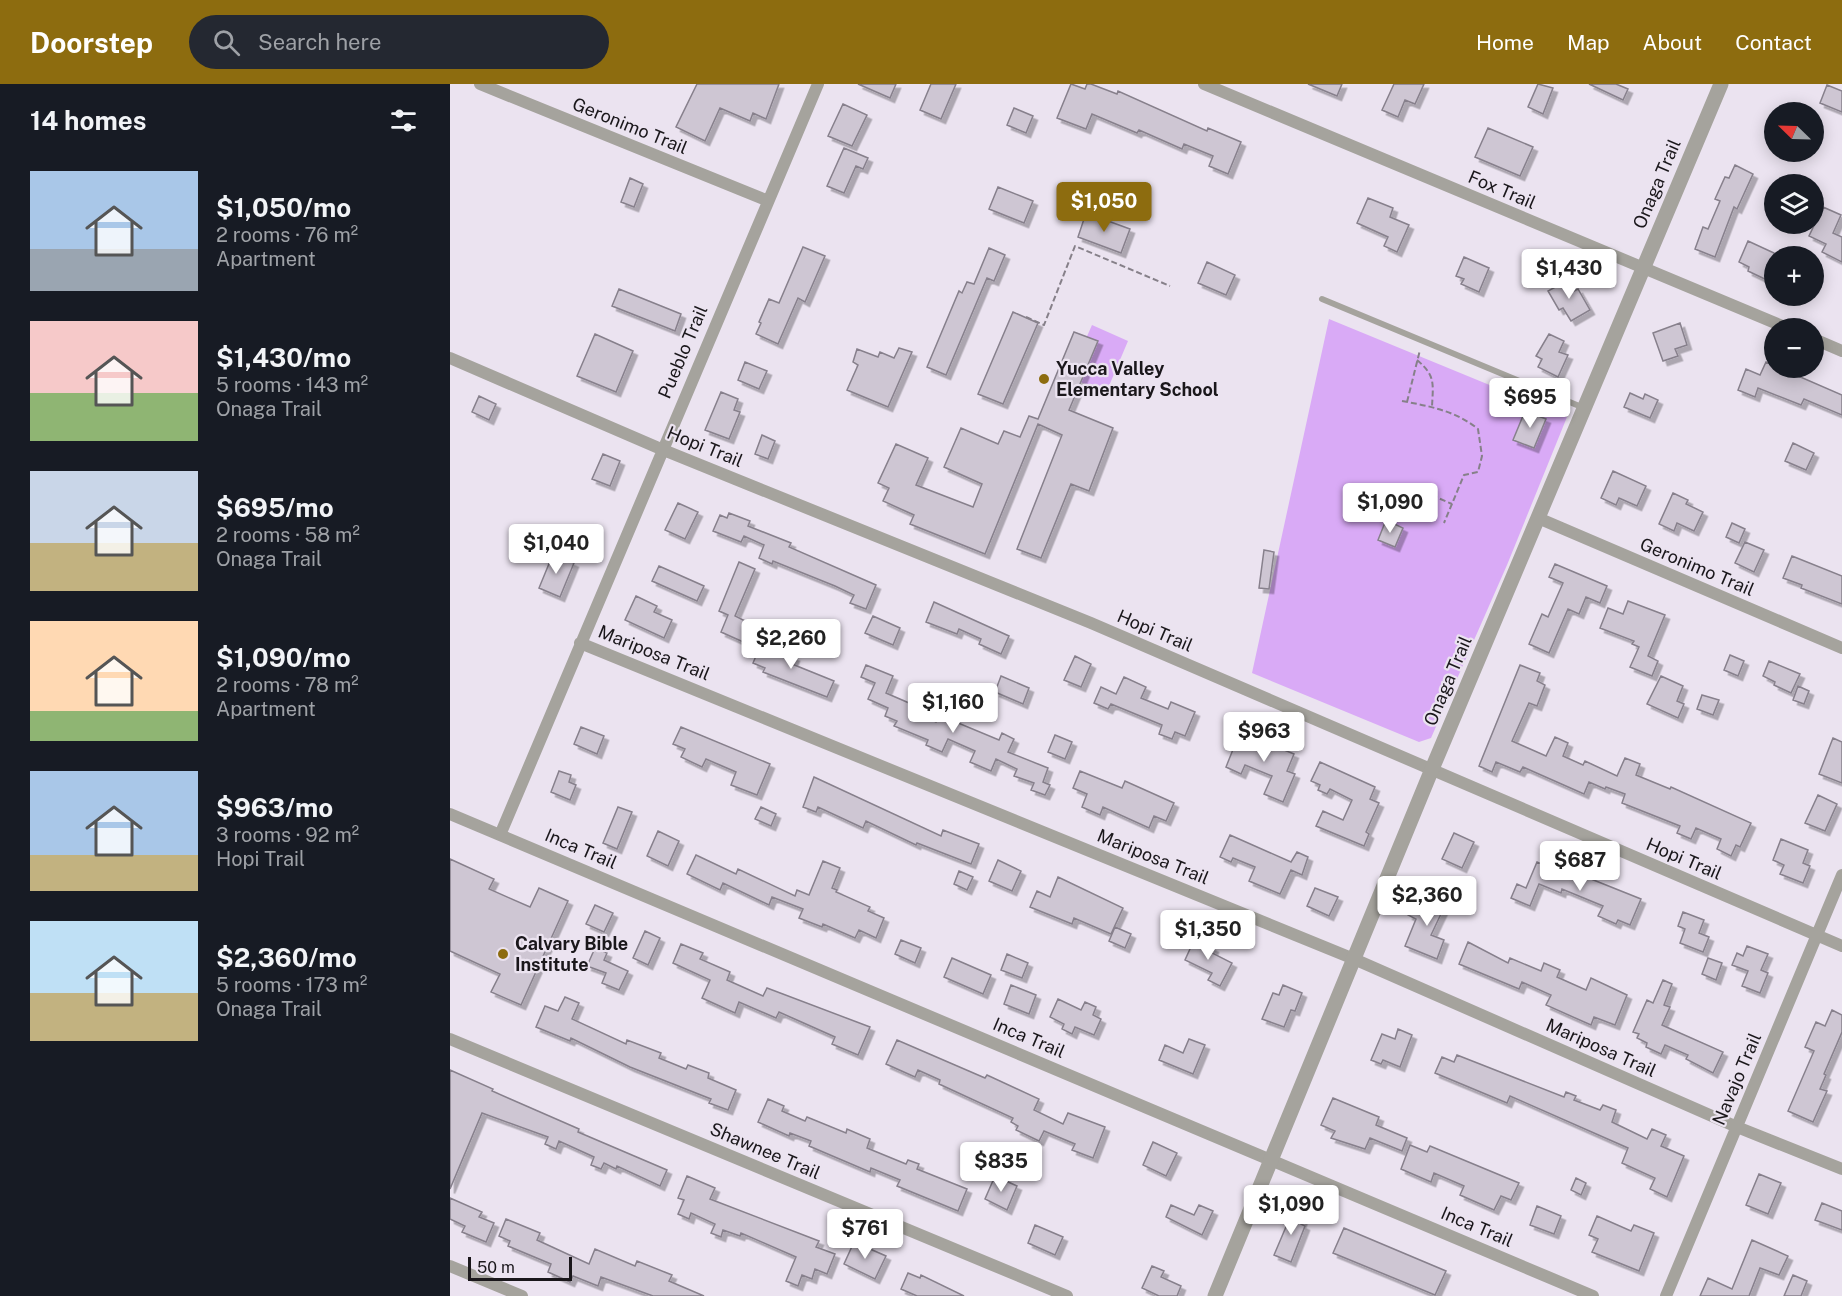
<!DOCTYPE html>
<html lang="en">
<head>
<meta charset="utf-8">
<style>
	body { margin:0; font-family:"Public Sans",sans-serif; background:#242831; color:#f1f3f6; height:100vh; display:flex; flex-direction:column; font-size:22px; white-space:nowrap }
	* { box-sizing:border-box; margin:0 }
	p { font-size:20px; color:#9ea1a6 }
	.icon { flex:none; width:33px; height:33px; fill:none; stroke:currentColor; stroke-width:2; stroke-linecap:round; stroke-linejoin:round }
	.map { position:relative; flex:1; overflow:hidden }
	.details { display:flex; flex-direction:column; background:#171b24; width:450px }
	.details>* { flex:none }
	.needle { width:39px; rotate:293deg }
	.buttons { position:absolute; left:1314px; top:18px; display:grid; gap:12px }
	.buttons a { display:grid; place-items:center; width:60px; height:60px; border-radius:50%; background:#171b24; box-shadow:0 3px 15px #0003; font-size:30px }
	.scale { position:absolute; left:18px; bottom:15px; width:104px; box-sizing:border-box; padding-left:6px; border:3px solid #1a171b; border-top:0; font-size:16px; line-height:21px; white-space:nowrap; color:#1a171b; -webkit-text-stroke:4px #ebe3f0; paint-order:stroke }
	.price { position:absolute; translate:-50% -51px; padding:0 14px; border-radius:6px; background:#fff; color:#222; font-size:20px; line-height:39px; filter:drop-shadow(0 2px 3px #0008) }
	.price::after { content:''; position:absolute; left:50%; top:36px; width:18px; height:14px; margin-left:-9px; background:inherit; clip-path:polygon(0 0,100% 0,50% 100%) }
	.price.selected { background:#8d6c0f; color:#fff }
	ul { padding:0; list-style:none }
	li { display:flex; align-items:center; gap:18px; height:150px; padding:0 30px }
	li span { display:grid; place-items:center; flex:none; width:168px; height:120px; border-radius:0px; color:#555 }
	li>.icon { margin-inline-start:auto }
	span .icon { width:72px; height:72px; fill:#fffc; stroke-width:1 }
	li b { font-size:26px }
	h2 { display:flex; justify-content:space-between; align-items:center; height:72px; padding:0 30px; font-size:26px }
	header { display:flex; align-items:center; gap:36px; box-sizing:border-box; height:84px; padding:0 30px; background:#8d6c0f; color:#fff }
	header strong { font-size:28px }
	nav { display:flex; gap:33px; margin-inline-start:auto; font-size:21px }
	.search { width:420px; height:54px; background:#242831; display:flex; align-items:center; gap:15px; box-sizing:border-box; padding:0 21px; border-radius:33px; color:#9ea1a6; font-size:22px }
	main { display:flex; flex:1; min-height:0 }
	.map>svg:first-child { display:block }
	.green { fill:#d9aaf6 }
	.building { fill:#cec6d3; stroke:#87808c; stroke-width:1.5; filter:url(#shadow) }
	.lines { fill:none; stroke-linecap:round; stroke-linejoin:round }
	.path { stroke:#868089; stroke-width:2; stroke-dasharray:6 3; stroke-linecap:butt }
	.service { stroke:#a5a39d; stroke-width:6 }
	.minor { stroke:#a5a39d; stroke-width:12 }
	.tertiary { stroke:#a5a39d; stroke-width:15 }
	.poi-dot { fill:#8d6c0f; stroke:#ebe3f0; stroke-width:2 }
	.labels { text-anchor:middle; stroke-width:4.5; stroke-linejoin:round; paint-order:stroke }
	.street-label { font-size:18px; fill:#1a171b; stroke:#ebe3f0 }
	.poi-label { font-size:18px; font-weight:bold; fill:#1a171b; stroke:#ebe3f0; text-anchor:start }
</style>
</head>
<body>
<header>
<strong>Doorstep</strong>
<div class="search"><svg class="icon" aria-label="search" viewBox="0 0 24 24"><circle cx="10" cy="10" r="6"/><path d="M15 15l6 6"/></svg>Search here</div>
<nav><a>Home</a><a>Map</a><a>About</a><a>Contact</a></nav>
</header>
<main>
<section class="details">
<h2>14 homes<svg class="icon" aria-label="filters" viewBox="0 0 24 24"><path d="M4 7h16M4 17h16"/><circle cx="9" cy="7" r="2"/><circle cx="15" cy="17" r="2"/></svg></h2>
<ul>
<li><span style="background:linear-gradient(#a9c7e8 65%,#9aa5b1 0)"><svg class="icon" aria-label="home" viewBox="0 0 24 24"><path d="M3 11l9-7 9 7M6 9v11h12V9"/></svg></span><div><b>$1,050/mo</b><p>2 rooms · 76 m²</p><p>Apartment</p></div></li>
<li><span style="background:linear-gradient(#f6c9c9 60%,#8fb573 0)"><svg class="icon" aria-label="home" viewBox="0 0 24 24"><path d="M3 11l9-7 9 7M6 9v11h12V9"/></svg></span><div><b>$1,430/mo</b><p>5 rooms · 143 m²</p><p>Onaga Trail</p></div></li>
<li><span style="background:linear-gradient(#c9d6e8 60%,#c2b280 0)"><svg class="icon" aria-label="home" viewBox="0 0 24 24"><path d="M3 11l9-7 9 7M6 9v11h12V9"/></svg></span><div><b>$695/mo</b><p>2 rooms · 58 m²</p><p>Onaga Trail</p></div></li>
<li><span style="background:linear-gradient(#ffd9b3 75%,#8fb573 0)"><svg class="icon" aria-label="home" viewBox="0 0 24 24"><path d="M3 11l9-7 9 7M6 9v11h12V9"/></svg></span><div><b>$1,090/mo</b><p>2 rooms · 78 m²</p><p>Apartment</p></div></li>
<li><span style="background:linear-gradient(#a9c7e8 70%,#c2b280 0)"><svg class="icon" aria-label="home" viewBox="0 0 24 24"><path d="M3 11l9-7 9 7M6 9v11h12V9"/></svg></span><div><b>$963/mo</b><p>3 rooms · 92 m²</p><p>Hopi Trail</p></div></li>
<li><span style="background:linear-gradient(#bfe0f5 60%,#c2b280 0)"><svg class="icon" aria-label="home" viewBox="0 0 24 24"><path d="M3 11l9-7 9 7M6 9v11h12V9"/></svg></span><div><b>$2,360/mo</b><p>5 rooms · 173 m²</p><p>Onaga Trail</p></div></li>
</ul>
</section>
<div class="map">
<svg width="1392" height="1212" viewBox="0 0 1392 1212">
	<defs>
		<filter id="shadow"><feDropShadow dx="4.5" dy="4.5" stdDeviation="0" flood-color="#0004"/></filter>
	</defs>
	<rect width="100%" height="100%" fill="#ebe3f0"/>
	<path class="green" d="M879,235L1117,333L1057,481L981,654L969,658L802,589Z
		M642,241L678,257L656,309L619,293Z"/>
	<path class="building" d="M247,0H329L316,35L303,29L300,37L270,24L255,57L226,43Z
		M408,0H446L440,14Z
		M481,0H506L491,35L470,26Z
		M621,0L635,5L637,0H641L667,10L668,7L757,47L758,44L791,58L778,90L759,82L763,72L734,60L732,65L689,46L687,49L642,30L636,45L607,34Z
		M858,0H892L887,12Z
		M944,0H974L965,20L955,16L948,33L932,26Z
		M1088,0L1103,4L1093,30L1078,23Z
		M1139,0H1166L1178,5L1173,16Z
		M1377,1L1392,7V28L1370,19Z
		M393,20L417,31L402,62L378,52Z
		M564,24L583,32L576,49L557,41Z
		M1038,44L1083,63L1070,92L1025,73Z
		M394,64L418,74L413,85L406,82L394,109L377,102Z
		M1285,81L1303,90L1287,125L1284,123L1265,173L1245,165L1253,143L1258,145L1270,117L1265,115L1275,93L1279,94Z
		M180,94L193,100L184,123L171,118Z
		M548,103L583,117L574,139L539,125Z
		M918,114L943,124L940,133L959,141L947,168L934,162L938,153L907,139Z
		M1373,123L1391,131L1383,149L1392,153V178L1372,168L1376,160L1359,152Z
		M636,129L680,145L671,169L628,153Z
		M1298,157L1324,169V190L1321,198L1298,187L1299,183L1289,178Z
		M353,163L375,172L355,218L348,214L328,260L306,250L311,239L309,238L319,215L329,219Z
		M539,164L555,171L544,197L537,194L496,291L477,283L509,207L512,209L517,198L524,200Z
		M1014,173L1039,184L1029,208L1011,200L1014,195L1006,192Z
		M757,178L785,191L776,211L748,199Z
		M1118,196L1124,207L1128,205L1140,226L1121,237L1113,224L1109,226L1098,207Z
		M169,205L231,230L225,247L162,222Z
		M563,228L588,239L553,320L528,310Z
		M1230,239L1237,261L1225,265L1228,272L1213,277L1203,249Z
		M624,248L648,257L619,326L663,344L639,407L621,400L591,474L567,465L612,351L588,340L535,470L460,440L464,431L433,417L439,404L428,399L446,360L478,374L466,401L523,423L532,400L494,383L511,344L548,360L554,347L570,353L579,332L588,335Z
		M145,250L183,267L166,308L127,292Z
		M1099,250L1114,257L1109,268L1118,271L1108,293L1088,283L1092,275L1086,272Z
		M449,264L462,268L438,323L397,306L408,281L403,278L407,265L428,273L430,268L444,274Z
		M295,278L317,287L309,305L288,296Z
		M1316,278L1392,311V331L1354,315L1351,321L1308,304L1305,313L1288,306L1296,285L1310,291Z
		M271,308L288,315L284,326L290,328L279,355L255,346Z
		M1180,309L1193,315L1195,310L1208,316L1200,334L1174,323Z
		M29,312L46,320L39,336L22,328Z
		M1075,327L1096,335L1084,364L1063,356Z
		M312,351L325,357L318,375L305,370Z
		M1343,359L1364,369L1356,386L1335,377Z
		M153,370L170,377L160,402L142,395Z
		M1163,387L1196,402L1187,422L1169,414L1166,421L1151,414Z
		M1223,409L1238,416L1236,420L1253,428L1244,447L1227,439L1224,447L1209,440Z
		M228,419L248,428L235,455L215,446Z
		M279,429L300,437L298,442L341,459L339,463L426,501L416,525L400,519L404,511L385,502L323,477L322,480L309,474L314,461L294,452L291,458L263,447L270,431L277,434Z
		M936,436L953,444L945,463L928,456Z
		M1282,439L1295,445L1289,459L1276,453Z
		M1295,458L1314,466L1304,488L1285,479Z
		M814,466L824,468L819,505L809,504Z
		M103,470L124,479L110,513L89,504Z
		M1342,472L1392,492V520L1351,504L1352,501L1333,494Z
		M289,478L305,485L285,532L299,539L298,542L307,546L300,561L271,548L278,531L269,527Z
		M1105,480L1157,502L1150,519L1136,513L1129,530L1118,525L1099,569L1079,560L1092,530L1098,533L1113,499L1099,493Z
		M209,482L254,502L247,517L202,497Z
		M186,512L207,522L204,528L222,536L214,554L175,536Z
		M1178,517L1215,531L1198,572L1208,577L1202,592L1180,583L1189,563L1182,560L1184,557L1150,544L1158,524L1173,530Z
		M484,518L559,552L551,570L529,560L531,555L509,545L507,550L476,538Z
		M423,532L450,544L443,561L415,549Z
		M312,558L345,573L342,580L384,597L377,613L313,588L315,584L303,579Z
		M1280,571L1294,577L1288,592L1274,586Z
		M625,572L641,580L631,603L614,596Z
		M1319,577L1350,590L1341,609L1324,601L1325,598L1313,592Z
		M416,581L443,592L436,609L466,622L464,628L486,638L489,631L549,656L552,649L564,655L558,668L598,684L593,698L600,701L595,711L581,706L584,699L564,692L567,685L546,675L541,687L520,678L525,667L498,655L492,668L476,661L478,656L444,642L447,637L435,632L438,624L418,615L425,599L411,593Z
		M1070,581L1090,589L1087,597L1095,601L1087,622L1079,619L1062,657L1096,672L1105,653L1118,659L1113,672L1133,681L1135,677L1167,692L1175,674L1190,680L1186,691L1220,705L1221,703L1301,739L1290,763L1286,761L1281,772L1267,765L1271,755L1246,744L1241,755L1227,749L1230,742L1172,719L1175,710L1156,703L1155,705L1139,698L1134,710L1073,683L1070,688L1046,678L1042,688L1029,682Z
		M551,592L579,604L573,620L545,608Z
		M1211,592L1233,602L1227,617L1234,620L1228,634L1197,620Z
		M674,593L696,603L691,614L718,625L721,618L745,628L735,652L725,648L722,655L709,650L712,641L661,620L658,625L644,619L651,603L666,610Z
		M1348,602L1359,607L1354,620L1343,616Z
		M1252,611L1269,616L1263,631L1247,625Z
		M131,643L154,652L147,670L124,660Z
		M231,643L320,680L307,711L281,701L286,688L256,675L252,683L231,673L235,665L223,660Z
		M790,648L844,670L837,687L845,690L833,718L814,710L822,692L795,681L791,690L776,683Z
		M605,651L622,658L615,675L598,668Z
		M1383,654L1392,658V699L1369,690Z
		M870,678L925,703L920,715L929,719L916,748L919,750L914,762L866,742L873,727L893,736L902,716L880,705L877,710L868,706L870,701L861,697Z
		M109,687L121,691L119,698L126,701L120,716L101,708Z
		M630,687L672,704L675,697L724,719L716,737L704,732L699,744L653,723L650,731L632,723L637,710L623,704Z
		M364,693L491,752L493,746L529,760L521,780L467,759L466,761L416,737L413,744L368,723L366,728L353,723Z
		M1368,711L1387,720L1375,747L1355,739Z
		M168,723L182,728L167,765L153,759Z
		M311,723L326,730L321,742L305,735Z
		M208,747L229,757L218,782L197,772Z
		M1004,749L1024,758L1012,784L992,775Z
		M780,751L841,778L847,768L858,773L852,791L841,786L830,810L799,797L805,783L783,774L781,778L770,773Z
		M1331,755L1358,766L1353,779L1360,782L1353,799L1330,790L1334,781L1323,776Z
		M246,771L286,790L288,785L345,812L347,806L359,811L373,777L390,784L382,804L387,806L386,808L420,823L418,827L434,834L426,854L409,846L405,854L373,840L372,843L349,834L353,825L322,813L319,821L273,799L270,806L237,790Z
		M0,775L44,795L39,805L80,823L89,804L118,817L71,921L41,908L50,890L0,867Z
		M548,776L571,787L562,807L539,797Z
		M1096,777L1191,815L1180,841L1168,836L1166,840L1148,832L1153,822L1112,805L1111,809L1089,800L1080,822L1061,814L1067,800L1076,804L1087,778L1094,781Z
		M509,787L523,793L517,806L504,800Z
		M608,793L673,824L661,850L624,834L622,840L580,823L587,807L600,813Z
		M865,804L888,813L879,832L857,822Z
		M982,807L998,815L981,851L994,856L987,875L955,862L966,835L958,831L962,822L973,827Z
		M145,821L163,829L154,848L136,840Z
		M1233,828L1254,836L1249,849L1259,853L1253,868L1230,859L1235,845L1228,842Z
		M665,843L681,850L675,864L659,857Z
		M195,847L210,854L198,881L183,874Z
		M745,854L764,864L762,869L782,879L770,902L758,896L762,889L735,876Z
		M451,856L471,864L465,879L445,870Z
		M1018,858L1058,879L1060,874L1091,887L1094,879L1110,886L1107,893L1136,906L1141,894L1177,911L1165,941L1144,933L1141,941L1096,921L1101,911L1072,898L1069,905L1009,880Z
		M231,860L253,869L250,875L280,888L277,896L313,912L317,904L420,943L408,971L382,960L385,953L329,928L326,934L289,918L285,929L252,914L260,896L223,879Z
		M1297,862L1318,870L1311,886L1318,889L1310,909L1292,902L1298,887L1282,881L1287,869L1293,872Z
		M145,864L157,869L154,876L178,887L169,906L152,899L156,889L137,882Z
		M557,870L578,879L572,894L551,886Z
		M502,874L541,891L533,910L494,893Z
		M1258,874L1272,879L1266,896L1252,890Z
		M1213,896L1222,900L1214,921L1220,923L1212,941L1273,968L1263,989L1236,975L1238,971L1215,961L1211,970L1196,963L1197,959L1187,954L1189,950L1183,948L1197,916L1203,919Z
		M561,901L586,911L579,930L554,920Z
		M833,901L852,909L845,927L841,926L834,943L812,935L823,909L829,911Z
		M115,913L129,919L122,935L176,960L177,956L211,969L209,974L236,985L238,981L259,989L258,994L286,1006L278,1026L259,1019L261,1015L180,983L121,954L120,957L86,943L95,922L108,927Z
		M608,915L631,926L635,918L646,923L643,931L651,935L644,951L625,943L622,950L612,945L614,940L600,933Z
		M1382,926L1392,931V948L1374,990L1376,991L1370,1005L1377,1007L1363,1038L1338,1027L1364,967L1355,963L1366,938L1375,942Z
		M948,945L962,951L950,983L933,976L931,980L921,976L932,950L945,955Z
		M739,955L755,961L743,990L709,976L715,961L733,969Z
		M447,956L535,994L537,991L589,1015L584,1026L613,1040L618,1029L655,1043L643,1074L622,1066L625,1060L594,1047L589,1057L566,1046L568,1042L561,1038L563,1034L489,1000L490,996L468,986L465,993L436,980Z
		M1007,971L1114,1013L1116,1008L1126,1012L1124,1016L1150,1026L1153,1021L1166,1026L1162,1038L1197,1055L1202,1045L1216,1051L1211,1062L1234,1072L1217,1113L1200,1105L1205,1094L1172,1079L1178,1064L1060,1012L1057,1019L985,989L992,973L1004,978Z
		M0,986L43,1005L42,1007L129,1045L128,1048L217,1086L210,1102L167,1082L166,1085L154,1079L151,1085L141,1081L144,1073L109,1057L106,1065L95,1060L98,1053L32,1029L0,1105Z
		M883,1014L929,1033L926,1041L957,1054L952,1067L920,1054L915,1065L881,1054L885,1047L871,1041Z
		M318,1015L334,1022L332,1027L355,1037L357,1033L396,1049L397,1045L420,1055L417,1064L456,1080L458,1076L469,1080L467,1085L517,1105L508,1127L447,1102L450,1096L421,1084L420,1088L359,1062L361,1057L340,1049L339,1052L308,1038Z
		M703,1058L727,1069L716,1092L693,1081Z
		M960,1061L977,1068L980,1062L1069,1099L1061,1116L1051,1112L1044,1126L1010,1111L1014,1102L984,1089L981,1098L951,1085Z
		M1309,1090L1331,1099L1318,1130L1296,1121Z
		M237,1092L265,1104L260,1115L369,1157L366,1163L385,1170L377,1190L365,1185L362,1195L352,1191L348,1202L336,1197L346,1173L291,1149L290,1152L273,1146L271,1153L261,1149L265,1140L241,1129L239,1135L228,1130L234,1116L228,1114Z
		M545,1092L567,1102L557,1126L535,1115Z
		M1126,1094L1136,1099L1131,1111L1121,1106Z
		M0,1114L32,1128L29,1133L44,1139L36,1158L12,1148L15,1142L0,1135Z
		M1372,1119L1392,1127V1146L1365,1136Z
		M721,1121L744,1131L749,1121L763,1127L752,1151L716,1133Z
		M1087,1122L1111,1132L1104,1150L1080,1141Z
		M844,1124L855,1128L851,1140L855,1142L841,1178L824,1171Z
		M1147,1132L1181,1147L1184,1141L1204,1149L1189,1187L1142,1168L1148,1155L1139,1151Z
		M56,1135L90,1149L87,1156L139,1180L145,1165L185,1182L187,1177L222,1191L219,1197L254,1212H203L151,1193L148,1202L123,1192L120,1198L98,1188L101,1180L58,1162L60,1157L49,1152Z
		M585,1141L613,1153L605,1171L578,1159Z
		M894,1144L996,1187L985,1211L883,1169Z
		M1302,1156L1338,1172L1329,1191L1310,1184L1299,1212H1250L1258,1194L1282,1205Z
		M404,1158L436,1172L425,1195L394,1180Z
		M702,1182L714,1187L711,1193L731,1202L727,1212H709L692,1204Z
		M458,1189L470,1194L471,1191L514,1212H467L451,1205Z
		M1343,1191L1357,1197L1351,1212H1334Z"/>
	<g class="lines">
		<path class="path" d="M576,233L594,241L625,162L720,202
			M967,276C986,292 983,300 982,323
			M952,317C979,322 1006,327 1028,345L1032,372L1028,388L1014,391L994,439
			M957,318L970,266
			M933,427L952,431L966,428L986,413L1002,420"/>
		<path class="service" d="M872,215L1134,324"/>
		<path class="minor" d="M30,0L316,116
			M754,0L1337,244
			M1364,255L1392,267
			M0,274L211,365L641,539L1392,862
			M1088,434L1392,564
			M130,559L904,875L1287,1043L1392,1085
			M0,730L1143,1212
			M50,751L368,0
			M0,955L617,1212
			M0,1182L72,1212
			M1216,1212L1392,791"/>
		<path class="tertiary" d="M765,1212L982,685L1271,0"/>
	</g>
	<g class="poi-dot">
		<circle cx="594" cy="295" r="6"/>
		<circle cx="53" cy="870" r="6"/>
	</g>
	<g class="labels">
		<g class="street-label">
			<text transform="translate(180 42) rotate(22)" y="6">Geronimo Trail</text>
			<text transform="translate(1207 100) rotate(-67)" y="6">Onaga Trail</text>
			<text transform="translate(1052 106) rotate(23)" y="6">Fox Trail</text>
			<text transform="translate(233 268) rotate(-67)" y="6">Pueblo Trail</text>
			<text transform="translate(255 363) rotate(22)" y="6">Hopi Trail</text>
			<text transform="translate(1247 483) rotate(23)" y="6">Geronimo Trail</text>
			<text transform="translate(705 547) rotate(23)" y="6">Hopi Trail</text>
			<text transform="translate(204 569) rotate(22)" y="6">Mariposa Trail</text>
			<text transform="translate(998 597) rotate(-67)" y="6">Onaga Trail</text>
			<text transform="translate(131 765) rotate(23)" y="6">Inca Trail</text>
			<text transform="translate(703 773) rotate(22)" y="6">Mariposa Trail</text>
			<text transform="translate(1234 775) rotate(23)" y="6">Hopi Trail</text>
			<text transform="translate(579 954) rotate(23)" y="6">Inca Trail</text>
			<text transform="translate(1151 964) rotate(24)" y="6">Mariposa Trail</text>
			<text transform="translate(1287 995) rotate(-67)" y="6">Navajo Trail</text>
			<text transform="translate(315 1067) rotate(23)" y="6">Shawnee Trail</text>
			<text transform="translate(1027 1143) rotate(23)" y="6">Inca Trail</text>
		</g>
		<g class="poi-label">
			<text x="606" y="291">Yucca Valley<tspan x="606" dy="21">Elementary School</tspan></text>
			<text x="65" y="866">Calvary Bible<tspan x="65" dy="21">Institute</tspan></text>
		</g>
	</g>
</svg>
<div class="buttons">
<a><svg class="needle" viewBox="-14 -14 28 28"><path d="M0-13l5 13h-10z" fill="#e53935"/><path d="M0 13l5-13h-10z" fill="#9ea1a6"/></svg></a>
<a><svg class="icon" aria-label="layers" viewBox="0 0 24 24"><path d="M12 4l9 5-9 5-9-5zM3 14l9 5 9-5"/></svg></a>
<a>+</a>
<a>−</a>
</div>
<div class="scale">50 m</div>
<b class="price selected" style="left:654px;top:149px">$1,050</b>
<b class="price" style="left:1119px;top:216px">$1,430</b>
<b class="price" style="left:1080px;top:345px">$695</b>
<b class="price" style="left:940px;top:450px">$1,090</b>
<b class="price" style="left:106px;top:491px">$1,040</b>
<b class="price" style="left:341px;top:586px">$2,260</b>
<b class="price" style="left:503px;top:650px">$1,160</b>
<b class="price" style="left:814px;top:679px">$963</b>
<b class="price" style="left:1130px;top:808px">$687</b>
<b class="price" style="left:977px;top:843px">$2,360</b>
<b class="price" style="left:758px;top:877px">$1,350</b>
<b class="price" style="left:551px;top:1109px">$835</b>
<b class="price" style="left:841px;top:1152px">$1,090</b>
<b class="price" style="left:415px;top:1176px">$761</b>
</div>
</main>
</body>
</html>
